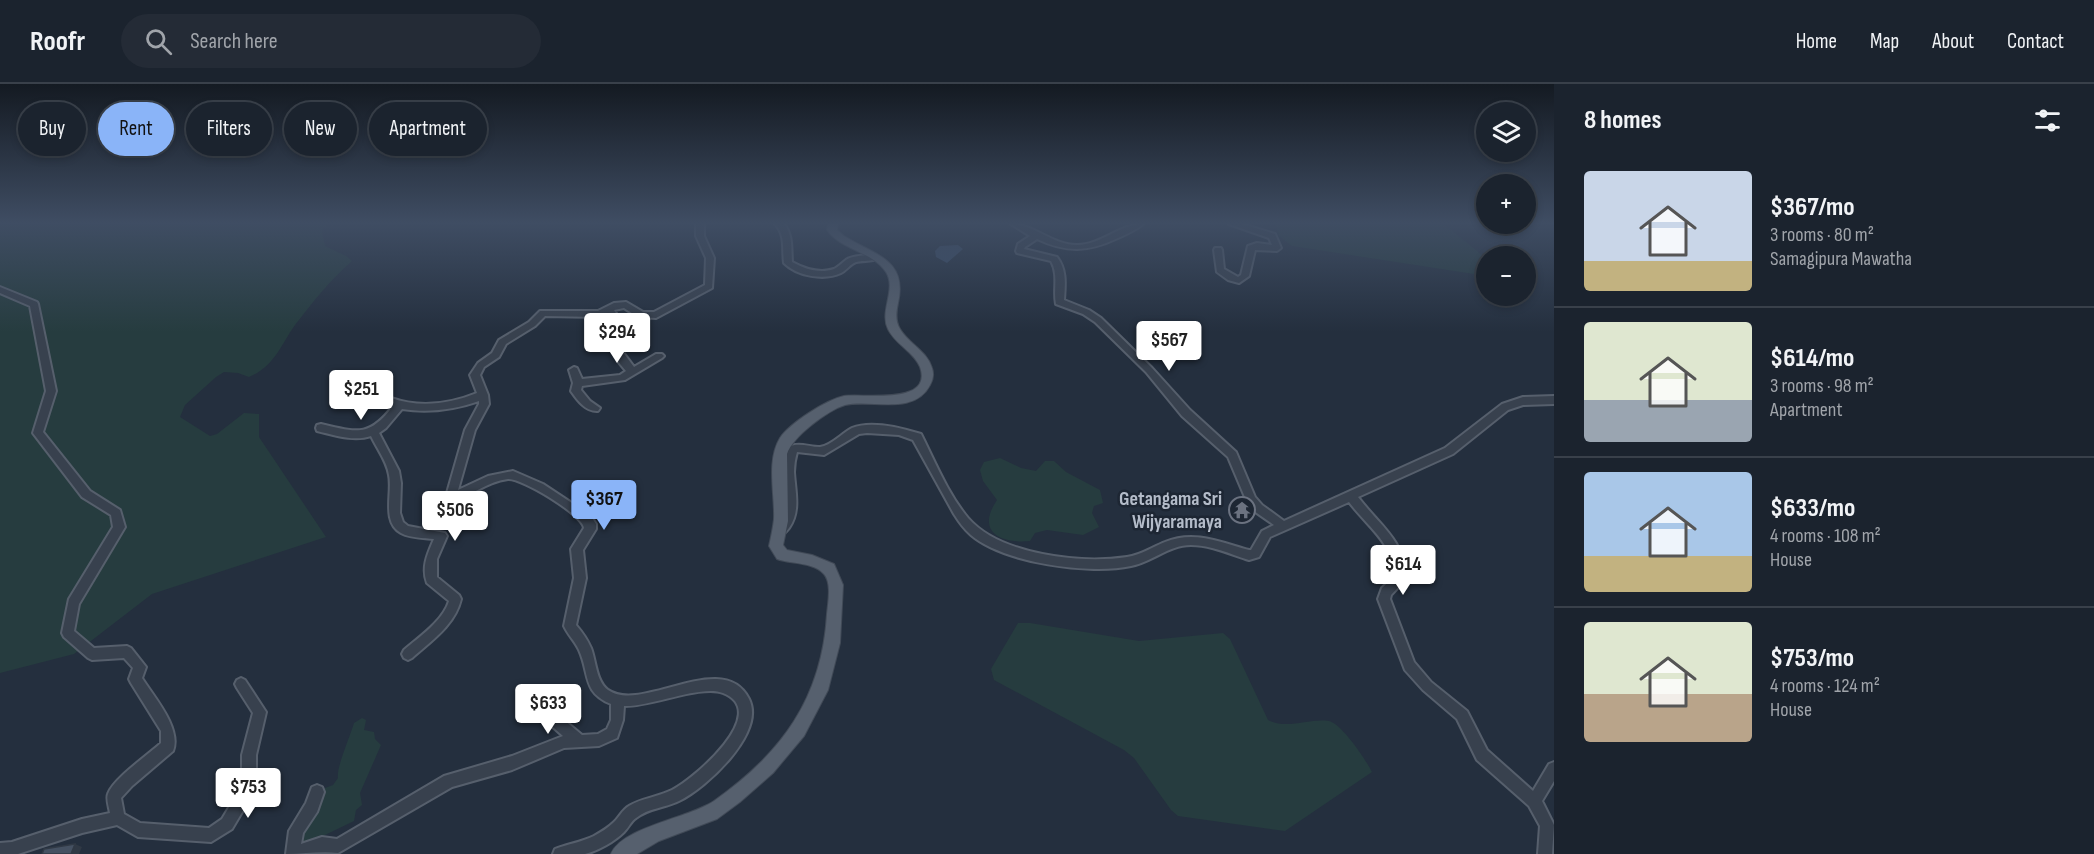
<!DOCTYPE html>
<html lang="en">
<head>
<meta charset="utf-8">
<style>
	body { margin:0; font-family:"Sofia Sans Condensed",sans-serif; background:#242b36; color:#f1f3f6; height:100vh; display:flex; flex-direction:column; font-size:22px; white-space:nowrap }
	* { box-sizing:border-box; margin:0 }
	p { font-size:20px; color:#a0a4aa }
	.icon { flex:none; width:33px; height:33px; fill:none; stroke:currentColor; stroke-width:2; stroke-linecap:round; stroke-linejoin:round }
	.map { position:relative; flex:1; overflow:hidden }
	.panel { display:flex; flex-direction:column; background:#1b232e; width:540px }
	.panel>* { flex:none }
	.top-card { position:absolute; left:18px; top:18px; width:570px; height:54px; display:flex; gap:12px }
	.buttons { position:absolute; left:1476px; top:18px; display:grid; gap:12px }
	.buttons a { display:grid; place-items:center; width:60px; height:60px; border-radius:50%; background:#1b232e; box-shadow:0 3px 9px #0003,0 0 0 2px #39404a; font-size:30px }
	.price { position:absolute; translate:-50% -51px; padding:0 14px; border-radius:6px; background:#fff; color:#222; font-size:20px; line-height:39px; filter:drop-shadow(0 2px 3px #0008) }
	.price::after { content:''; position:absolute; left:50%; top:36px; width:18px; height:14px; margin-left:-9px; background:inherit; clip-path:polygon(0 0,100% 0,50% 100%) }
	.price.selected { background:#8ab4f8; color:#111 }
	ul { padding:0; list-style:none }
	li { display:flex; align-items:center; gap:18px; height:150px; padding:0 30px }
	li+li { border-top:2px solid #39404a }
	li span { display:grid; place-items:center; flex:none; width:168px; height:120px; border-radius:6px; color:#555 }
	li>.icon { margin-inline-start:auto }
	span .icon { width:72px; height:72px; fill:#fffc; stroke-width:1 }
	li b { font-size:26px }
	h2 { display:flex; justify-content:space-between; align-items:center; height:72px; padding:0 30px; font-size:26px }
	.chip { padding:0 21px; border-radius:27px; background:#1b232e; box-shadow:0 3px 9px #0003,0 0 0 2px #39404a; font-size:21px; line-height:54px }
	.chip.selected { background:#8ab4f8; color:#111 }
	header { display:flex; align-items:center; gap:36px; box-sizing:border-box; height:84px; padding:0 30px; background:#1b232e; border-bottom:2px solid #39404a }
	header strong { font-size:28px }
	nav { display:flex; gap:33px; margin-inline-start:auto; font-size:21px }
	.search { width:420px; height:54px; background:#242b36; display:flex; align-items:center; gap:15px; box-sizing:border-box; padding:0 21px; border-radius:33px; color:#a0a4aa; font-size:22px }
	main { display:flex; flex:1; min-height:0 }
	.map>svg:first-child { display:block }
	.green { fill:#263c3f }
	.water { fill:#394c67 }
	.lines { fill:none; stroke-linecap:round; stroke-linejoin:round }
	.minor-casing { stroke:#565f6c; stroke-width:4 }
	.major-casing { stroke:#414a57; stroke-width:2 }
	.minor { fill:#38414e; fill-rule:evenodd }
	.major { fill:#56606e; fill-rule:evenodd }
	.shaded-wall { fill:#303945 }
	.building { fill:#455162; stroke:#303945; stroke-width:1.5 }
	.labels { text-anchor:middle; stroke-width:5; stroke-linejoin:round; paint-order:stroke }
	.poi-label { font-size:20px; font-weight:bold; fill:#b4bcc9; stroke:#1d2633; text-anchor:end }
</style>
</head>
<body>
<header>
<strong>Roofr</strong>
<div class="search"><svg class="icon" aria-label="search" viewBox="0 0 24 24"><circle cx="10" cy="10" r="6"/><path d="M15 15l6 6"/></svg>Search here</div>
<nav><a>Home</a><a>Map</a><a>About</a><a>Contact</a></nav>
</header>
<main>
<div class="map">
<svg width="1554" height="770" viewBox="0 0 1554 770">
	<rect width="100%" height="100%" fill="#242f3e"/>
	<path class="green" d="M0,140H328L322,147L325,162L346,172L352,177C331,195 312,219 295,241C280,262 275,282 249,293L238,289L224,288L216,293L185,321L180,333L210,352L217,350L244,329L259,330V353L326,453L152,510L74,570L0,589Z
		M1276,140H1444L1482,171L1474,190L1292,162L1279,152Z
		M1000,374L1021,384L1036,387L1045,377H1054L1066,388L1100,406L1103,419L1094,422L1092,429L1099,443L1083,451L1047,446L1035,449L1030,457C999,460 976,447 997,416L983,397L980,386L984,378Z
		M1018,539H1030L1139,557L1223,549L1230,555L1268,636C1288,646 1308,634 1329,637C1342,640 1366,676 1372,688L1285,747L1178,732L1171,726L1134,674L1124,666L994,596L991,585Z
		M362,634L366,636L364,646L374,648L375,655L381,661L360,709L362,721L356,726L354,737L296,765C300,742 315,725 325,704L333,701L338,694C336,684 350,653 354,639Z"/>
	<path class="water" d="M958,161L963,165L947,179L936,173L935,167L940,162Z"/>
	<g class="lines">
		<defs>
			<path id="minor" d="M696,140H704V152L714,174L712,204L656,234L638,233L624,224L614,226L623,241L620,256L622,267L634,283L656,270H662L664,272L662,274L625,296L582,302L581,306L590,317L600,324L598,327C586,328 578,317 571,307L573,299L569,286L574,283L577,284L582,295L620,291L626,287C620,280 613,272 611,262C609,246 616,246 607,230L599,233L545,232L535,242L506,260L499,273L484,283L480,291L488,311L489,320L475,346L458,406L488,392L513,387L543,400L590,431L596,440V445L583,466L586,494L576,541C582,548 587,555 591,564C596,577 596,597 608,606C642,630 723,564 749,615C766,649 706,704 679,717C665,724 648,724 636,734C631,737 629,743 624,748C615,757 598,767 585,770C575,770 563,770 553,770L555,765C568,760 582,758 594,752C601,748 608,744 613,739C619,734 622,726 629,722C642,714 658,713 672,706C694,695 772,628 723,609C702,600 651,623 624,622L623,636L617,654L599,662L564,664L512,686L452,703L338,769C321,767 304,770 286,770L289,747L306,719L312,703L317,701L322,703L324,708L317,728L303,749L301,760L322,753L337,755L444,692L512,672L563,652L554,644L528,629L527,625L528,621L533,619L538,621L564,636L582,651L598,650L607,645L611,636V620C582,608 590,590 579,566C575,557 568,551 564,542L574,494L571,465L584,444C583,431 522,394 508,395C489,397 474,410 456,416L448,412L447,409L465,346L479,320V317C453,326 429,329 402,325L386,344L379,349L399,387L401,399L400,429L403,438L408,442L445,449L447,452L437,475V493L459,511L461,515C455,541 431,557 412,574L408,576L404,574L402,570L404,566C419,553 443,537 449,517L427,499C421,483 428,469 434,455C424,454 410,454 401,449C381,438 393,408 389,391C387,377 377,365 371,352C354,358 334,351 317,347L316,344L317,341L321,340C356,348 369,354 393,322L368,312L354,303L352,301L354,299L357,298C369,302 379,310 391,314C419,324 450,320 477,309L470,291L478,279L492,269L499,256L529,238L540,227H598L614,219L626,218L643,228H654L705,201L706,174L696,152Z
				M775,140H784C793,151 791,164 792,178C805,185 819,190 834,185C838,183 842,179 846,176C853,171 872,170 878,174C872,178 864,176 856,178C850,180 847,186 841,189C824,197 797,192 784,179C782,164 786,152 775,140Z
				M1011,140C1034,140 1052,161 1077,161C1101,161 1120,140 1143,140C1136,146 1127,150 1118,154C1088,168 1067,169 1037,155L1025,163L1024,165L1057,173C1067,186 1065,201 1064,216L1089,226L1101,234L1152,284L1190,326L1236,368L1255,413L1262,421L1284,437L1445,364L1502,320L1523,313L1554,312V320L1523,321L1508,326L1453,370L1358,413C1381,443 1401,453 1408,493L1391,511L1390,515L1414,578L1431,598L1467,627L1487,666L1533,707L1549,680L1554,678V697L1542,717L1554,741L1552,770H1538L1540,742L1529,722L1477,676L1457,635L1423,606L1405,586L1378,515L1382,504L1396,491C1391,457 1368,443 1349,418L1270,453L1259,473L1249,476C1230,470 1211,461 1191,461C1169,461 1152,478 1131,482C1090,491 1004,479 971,451C964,445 959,438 954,430L913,356L899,351L867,349L859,350L824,371L797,368C795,375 794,381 794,388C795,407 801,427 789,444C785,449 783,451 777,449L775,446C779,440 783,436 785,429C791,407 779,385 788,363C799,358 809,363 820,363C831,362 842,349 852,344C871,336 902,344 921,350C935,378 948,410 968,434C1000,471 1081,480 1127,473C1141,471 1152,463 1165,458C1194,446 1220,458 1249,466H1251L1262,447L1274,441L1254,427L1247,418L1228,373L1182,332L1146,288L1095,238L1083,230L1056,220C1053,206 1059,191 1051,177L1017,169L1016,167L1018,160L1030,152Z
				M1229,140H1242L1275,150L1281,164L1277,167L1255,166L1249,192L1239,199L1228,196L1217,188L1214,166L1215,164H1221L1222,166L1224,185L1238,193L1241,191L1248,162L1257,159L1272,161L1269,154Z
				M0,203L37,218L38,220L56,307L43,348L90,407L120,426L125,443L79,520L74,547L94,564L127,562L131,564L146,583L142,594C153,612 182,644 173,667L132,702L121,714L124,730L140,739L209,744L222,735L234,715L242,690V671L253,629L237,604L235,600L237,596L241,594L245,596L266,628L256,671V690L245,723L232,745L211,758L138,753L117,741L82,749L18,770H0V759L12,758L82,735L110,729C109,723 106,715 108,710C113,695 149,670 161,659V647L131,599L129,595L133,584L124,574L92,576L88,574L64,553L62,549L69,515L113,443L111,431L82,413L33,349L46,307L30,222L0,209Z"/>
			<path id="major" d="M828,140H838L837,146L844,152C874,171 908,175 898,219C896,228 895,237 900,245C909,260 927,267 932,284C934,290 933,296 930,301C914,332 872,315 845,321C828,326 792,353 787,370L788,437L783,461L787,466L812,471L834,480L843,501L840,559L828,606L804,652L773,689L740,718L717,735L659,757L637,770H611C622,743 689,734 714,717C782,669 822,614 827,530C828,519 832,499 824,490C814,478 790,480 777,475L769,462C771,453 773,444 774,435C775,410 766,377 780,354C790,339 826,316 844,312C861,309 934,322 920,283C914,268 895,260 888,245C879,227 897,205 886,188C872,167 841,166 827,146Z"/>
		</defs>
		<use href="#minor" class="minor-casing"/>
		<use href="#major" class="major-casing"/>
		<use href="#minor" class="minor"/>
		<use href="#major" class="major"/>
	</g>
	<path class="shaded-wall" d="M75,760L82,763L79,770H71Z"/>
	<path class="building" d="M75,760L71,770H42L44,765Z"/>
	<linearGradient id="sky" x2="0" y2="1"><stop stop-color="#141a22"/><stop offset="0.56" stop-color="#3f4d63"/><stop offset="1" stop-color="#3f4d63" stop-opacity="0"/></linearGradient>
	<rect width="1554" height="248" fill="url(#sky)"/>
	<defs>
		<symbol id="temple-ring" viewBox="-11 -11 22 22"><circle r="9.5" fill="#1d2633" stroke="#6b7280" stroke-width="1.5"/><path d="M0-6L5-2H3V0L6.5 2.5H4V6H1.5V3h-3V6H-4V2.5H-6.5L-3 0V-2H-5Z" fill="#6b7280"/></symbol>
	</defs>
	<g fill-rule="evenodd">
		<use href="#temple-ring" x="1227" y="411" width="30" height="30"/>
	</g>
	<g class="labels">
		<g class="poi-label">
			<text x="1222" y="421">Getangama Sri<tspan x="1222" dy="23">Wijyaramaya</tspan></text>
		</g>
	</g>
</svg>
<div class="buttons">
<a><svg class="icon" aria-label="layers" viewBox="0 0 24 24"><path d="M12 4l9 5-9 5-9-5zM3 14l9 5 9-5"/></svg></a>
<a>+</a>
<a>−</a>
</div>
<b class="price" style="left:617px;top:280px">$294</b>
<b class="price" style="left:1169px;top:288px">$567</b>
<b class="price" style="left:361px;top:337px">$251</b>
<b class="price selected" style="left:604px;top:447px">$367</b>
<b class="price" style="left:455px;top:458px">$506</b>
<b class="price" style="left:1403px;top:512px">$614</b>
<b class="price" style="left:548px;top:651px">$633</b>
<b class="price" style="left:248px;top:735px">$753</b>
<div class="top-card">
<a class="chip">Buy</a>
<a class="chip selected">Rent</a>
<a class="chip">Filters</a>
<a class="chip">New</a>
<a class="chip">Apartment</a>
</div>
</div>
<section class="panel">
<h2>8 homes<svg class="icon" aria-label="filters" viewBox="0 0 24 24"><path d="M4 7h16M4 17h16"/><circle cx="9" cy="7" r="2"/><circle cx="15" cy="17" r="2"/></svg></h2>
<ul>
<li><span style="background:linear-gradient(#c9d6e8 75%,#c2b280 0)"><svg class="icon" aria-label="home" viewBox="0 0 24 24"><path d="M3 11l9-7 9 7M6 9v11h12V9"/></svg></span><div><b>$367/mo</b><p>3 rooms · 80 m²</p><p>Samagipura Mawatha</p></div></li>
<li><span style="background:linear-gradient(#dfe7d0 65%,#9aa5b1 0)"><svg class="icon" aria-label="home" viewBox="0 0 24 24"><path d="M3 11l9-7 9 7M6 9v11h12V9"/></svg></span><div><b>$614/mo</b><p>3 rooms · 98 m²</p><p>Apartment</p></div></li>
<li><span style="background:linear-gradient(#a9c7e8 70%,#c2b280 0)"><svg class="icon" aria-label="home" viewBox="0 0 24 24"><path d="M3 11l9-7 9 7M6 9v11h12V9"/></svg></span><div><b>$633/mo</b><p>4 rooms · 108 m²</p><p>House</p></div></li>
<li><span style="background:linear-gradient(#dfe7d0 60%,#b9a48a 0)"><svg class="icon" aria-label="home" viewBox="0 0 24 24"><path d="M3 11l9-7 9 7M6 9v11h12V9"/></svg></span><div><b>$753/mo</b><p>4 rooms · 124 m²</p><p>House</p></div></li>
</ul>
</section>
</main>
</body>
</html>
